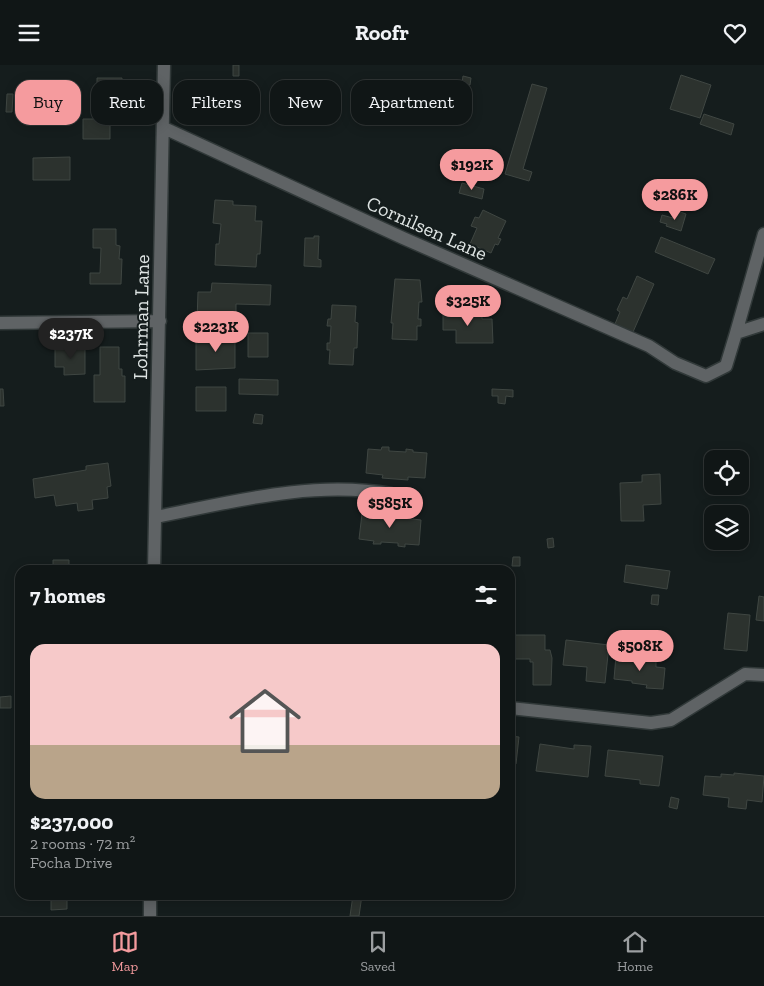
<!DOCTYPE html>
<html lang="en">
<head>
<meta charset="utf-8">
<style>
	body { margin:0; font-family:"Zilla Slab",serif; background:#191f1f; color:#f1f3f6; height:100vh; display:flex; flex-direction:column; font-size:19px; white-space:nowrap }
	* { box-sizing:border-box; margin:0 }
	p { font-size:16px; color:#9c9fa1 }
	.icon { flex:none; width:28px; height:28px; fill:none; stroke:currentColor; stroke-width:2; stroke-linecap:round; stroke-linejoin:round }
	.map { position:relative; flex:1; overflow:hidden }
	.details { position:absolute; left:15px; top:500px; width:500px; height:335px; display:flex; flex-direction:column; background:#101616; border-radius:15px; box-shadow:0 2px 12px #0003,0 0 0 1px #303535 }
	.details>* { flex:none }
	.top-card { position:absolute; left:15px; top:15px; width:500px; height:45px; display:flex; gap:10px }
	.fabs { position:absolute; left:704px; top:385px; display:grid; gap:10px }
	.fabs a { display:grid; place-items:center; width:45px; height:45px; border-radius:10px; background:#101616; box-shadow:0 2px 12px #0003,0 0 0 1px #303535; font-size:25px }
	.price { position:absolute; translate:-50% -42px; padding:0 11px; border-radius:18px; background:#f59b9e; color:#111; font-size:16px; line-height:32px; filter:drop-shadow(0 1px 2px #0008) }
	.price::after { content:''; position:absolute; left:50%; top:30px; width:15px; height:11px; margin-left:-8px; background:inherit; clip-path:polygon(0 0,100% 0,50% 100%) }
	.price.current { background:#222; color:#fff }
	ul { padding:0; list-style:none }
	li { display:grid; align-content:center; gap:10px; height:265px; padding:0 15px }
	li+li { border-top:1px solid #303535 }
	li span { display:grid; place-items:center; height:155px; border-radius:15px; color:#555 }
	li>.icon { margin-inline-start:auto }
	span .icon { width:90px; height:90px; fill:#fffc; stroke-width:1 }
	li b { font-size:21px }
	h2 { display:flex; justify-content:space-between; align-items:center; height:60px; padding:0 15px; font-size:21px }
	.chip { padding:0 18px; border-radius:15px; background:#101616; box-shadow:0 2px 12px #0003,0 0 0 1px #303535; font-size:18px; line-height:45px }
	.chip.current { background:#f59b9e; color:#111 }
	header { display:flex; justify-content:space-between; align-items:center; height:65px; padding:0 15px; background:#101616; font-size:22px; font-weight:700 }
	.tab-bar { display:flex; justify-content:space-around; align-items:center; height:70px; border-top:1px solid #303535; background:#101616; font-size:14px; color:#9c9fa1 }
	.tab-bar a { display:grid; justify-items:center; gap:2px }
	.tab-bar .current { color:#f59b9e }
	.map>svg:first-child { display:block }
	.building { fill:#2c322e; stroke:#3f4642 }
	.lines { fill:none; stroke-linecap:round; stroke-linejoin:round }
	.minor-casing { stroke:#313939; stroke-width:15 }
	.minor { stroke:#5f6365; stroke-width:12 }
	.labels { text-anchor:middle; stroke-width:4; stroke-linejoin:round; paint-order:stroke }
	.street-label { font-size:20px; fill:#dee4e3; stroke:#151d1d }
</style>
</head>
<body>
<header><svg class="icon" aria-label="menu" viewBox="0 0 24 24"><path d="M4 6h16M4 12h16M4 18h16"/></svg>Roofr<svg class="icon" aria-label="heart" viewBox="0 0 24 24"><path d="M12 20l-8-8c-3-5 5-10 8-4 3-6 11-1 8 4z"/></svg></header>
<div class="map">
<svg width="764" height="851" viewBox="0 0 764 851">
	<rect width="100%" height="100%" fill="#151d1d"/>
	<path class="building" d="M233,0H239V11H233Z
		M681,10L711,20L700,53L670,44Z
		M463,11L471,13L470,20L462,18Z
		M97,13H122V36H119V50H97Z
		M532,19L547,23L523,104L532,107L529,116L505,109Z
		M7,29H13L12,47H6Z
		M704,49L734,59L731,70L700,59Z
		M83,54H110V74H83Z
		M70,92V115H33V93Z
		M462,118L484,124L482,134L459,128Z
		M215,135L233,136V140L256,141L255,156H262L260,189H257L256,202L215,200L216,179H219L221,159L213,158Z
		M483,145L506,156L498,173L501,174L498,180L495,179L491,188L470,179L477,163L471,161L475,152L479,153Z
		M675,145L686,149L681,166L666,161L667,159L660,157L662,150L673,153Z
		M93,164H116V180L120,181L119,194H122L121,219H90V208H100L101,183H93Z
		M314,171H319L318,194L321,195V202L304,201L305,173H314Z
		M661,172L715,194L708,209L655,187Z
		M637,211L654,219L633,267L615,259L620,247L617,245L623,232L627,234Z
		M395,214L420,215L422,237H419L418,254H421V261H417V275L392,274L393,258H391Z
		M212,218L271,220L270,240L236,239V253H217V257L197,256L198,227H211Z
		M332,240L356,241L355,257L358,258L357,283H354L353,300L329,299L330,285H327V278H330L331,261H327L328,254H331Z
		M443,243H460V250H482V254H492L493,278H456V265H443Z
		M210,267H226V277H235V303L196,305V277H210Z
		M248,268H268V292H248Z
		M55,282H85V309L64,310V302H55Z
		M100,282H119V304H122V311H125V337H94V310H100Z
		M239,314L278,315V330L239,329Z
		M196,322H226V346H196Z
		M0,324H3L4,341H0Z
		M492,324L513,325V332L506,331L505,339L498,338V331H492Z
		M255,349L263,350L262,359L253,358Z
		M382,382H389V386L406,387V384L413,385V387L427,388L425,413L408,412V415L382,413L383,410L366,408L368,384L381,385Z
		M108,398L111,421L107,422L108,433L92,435L93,444L78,446L77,438L56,441L54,430L35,433L33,414L86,405V401Z
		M660,409L661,439L643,440L644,456H621L620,418L642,417V410Z
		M378,448L404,450V453L421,455L419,480L405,479V482L398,481V478L381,477V479H373L374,476L359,474L362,449L378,451Z
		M553,473L554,482L548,483L547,474Z
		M513,492H520V501H512Z
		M53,495H69V505H53Z
		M626,500L670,506L667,524L624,517Z
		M652,530H659L658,540L651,539Z
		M759,531L764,532V556L756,555Z
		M728,548L750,550L747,586L724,584Z
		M510,570H545V585H550L552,593L551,620H533V597H530V594H510Z
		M566,575L609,580L605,618L586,616L587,602L563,600Z
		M616,591L656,594V602L665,603L663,624L646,623L647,620L632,618V616L614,614Z
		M11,631V643H0V632Z
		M510,671L519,672L516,699H510Z
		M540,679L574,684V680L591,681L588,712L536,706Z
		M608,685L663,691L659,721L640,719V715L605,711Z
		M734,708L764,711L762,737L747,735L746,744L728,742L729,733L703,730L705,711L721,712V709L734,710Z
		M671,732L679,734L677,744L669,742Z
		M51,830H67V844L51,845Z
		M353,830H362L359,851H350Z"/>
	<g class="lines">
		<defs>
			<path id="minor" d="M164,63L403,173L649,281L675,298L706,311L726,301L736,268L764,259
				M0,258L160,256
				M736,268L764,169
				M156,452C232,437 313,415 391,429
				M154,505L164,0
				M510,643L651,658L671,655L745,609L764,610
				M150,851V830"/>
		</defs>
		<use href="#minor" class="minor-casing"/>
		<use href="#minor" class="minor"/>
	</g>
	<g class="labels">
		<g class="street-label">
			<text transform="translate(427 163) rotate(24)" y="7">Cornilsen Lane</text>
			<text transform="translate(141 252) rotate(-89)" y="7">Lohrman Lane</text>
		</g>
	</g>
</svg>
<div class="fabs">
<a><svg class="icon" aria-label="locate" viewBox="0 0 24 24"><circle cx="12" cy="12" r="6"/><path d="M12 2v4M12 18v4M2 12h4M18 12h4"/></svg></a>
<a><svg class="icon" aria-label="layers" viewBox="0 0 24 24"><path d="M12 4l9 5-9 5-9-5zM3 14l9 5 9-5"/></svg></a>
</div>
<b class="price" style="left:472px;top:126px">$192K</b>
<b class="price" style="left:675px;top:156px">$286K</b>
<b class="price" style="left:468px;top:262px">$325K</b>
<b class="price" style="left:216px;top:288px">$223K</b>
<b class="price current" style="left:71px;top:295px">$237K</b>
<b class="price" style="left:390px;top:464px">$585K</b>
<b class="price" style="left:640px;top:607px">$508K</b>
<div class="top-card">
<a class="chip current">Buy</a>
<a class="chip">Rent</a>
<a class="chip">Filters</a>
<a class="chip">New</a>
<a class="chip">Apartment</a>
</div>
<section class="details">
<h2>7 homes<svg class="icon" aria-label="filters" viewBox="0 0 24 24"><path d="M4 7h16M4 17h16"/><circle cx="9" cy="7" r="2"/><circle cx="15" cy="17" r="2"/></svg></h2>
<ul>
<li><span style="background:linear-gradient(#f6c9c9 65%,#b9a48a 0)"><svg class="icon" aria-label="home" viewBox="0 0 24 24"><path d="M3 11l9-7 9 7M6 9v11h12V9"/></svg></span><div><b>$237,000</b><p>2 rooms · 72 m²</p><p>Focha Drive</p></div></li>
</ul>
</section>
</div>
<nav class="tab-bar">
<a class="current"><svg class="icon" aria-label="map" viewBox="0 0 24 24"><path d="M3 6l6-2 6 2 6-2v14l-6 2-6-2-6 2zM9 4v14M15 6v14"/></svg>Map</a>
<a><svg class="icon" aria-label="saved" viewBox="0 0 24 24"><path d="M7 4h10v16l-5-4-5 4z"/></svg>Saved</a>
<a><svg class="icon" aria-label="home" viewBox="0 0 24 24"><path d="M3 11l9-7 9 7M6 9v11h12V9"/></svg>Home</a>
</nav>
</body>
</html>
